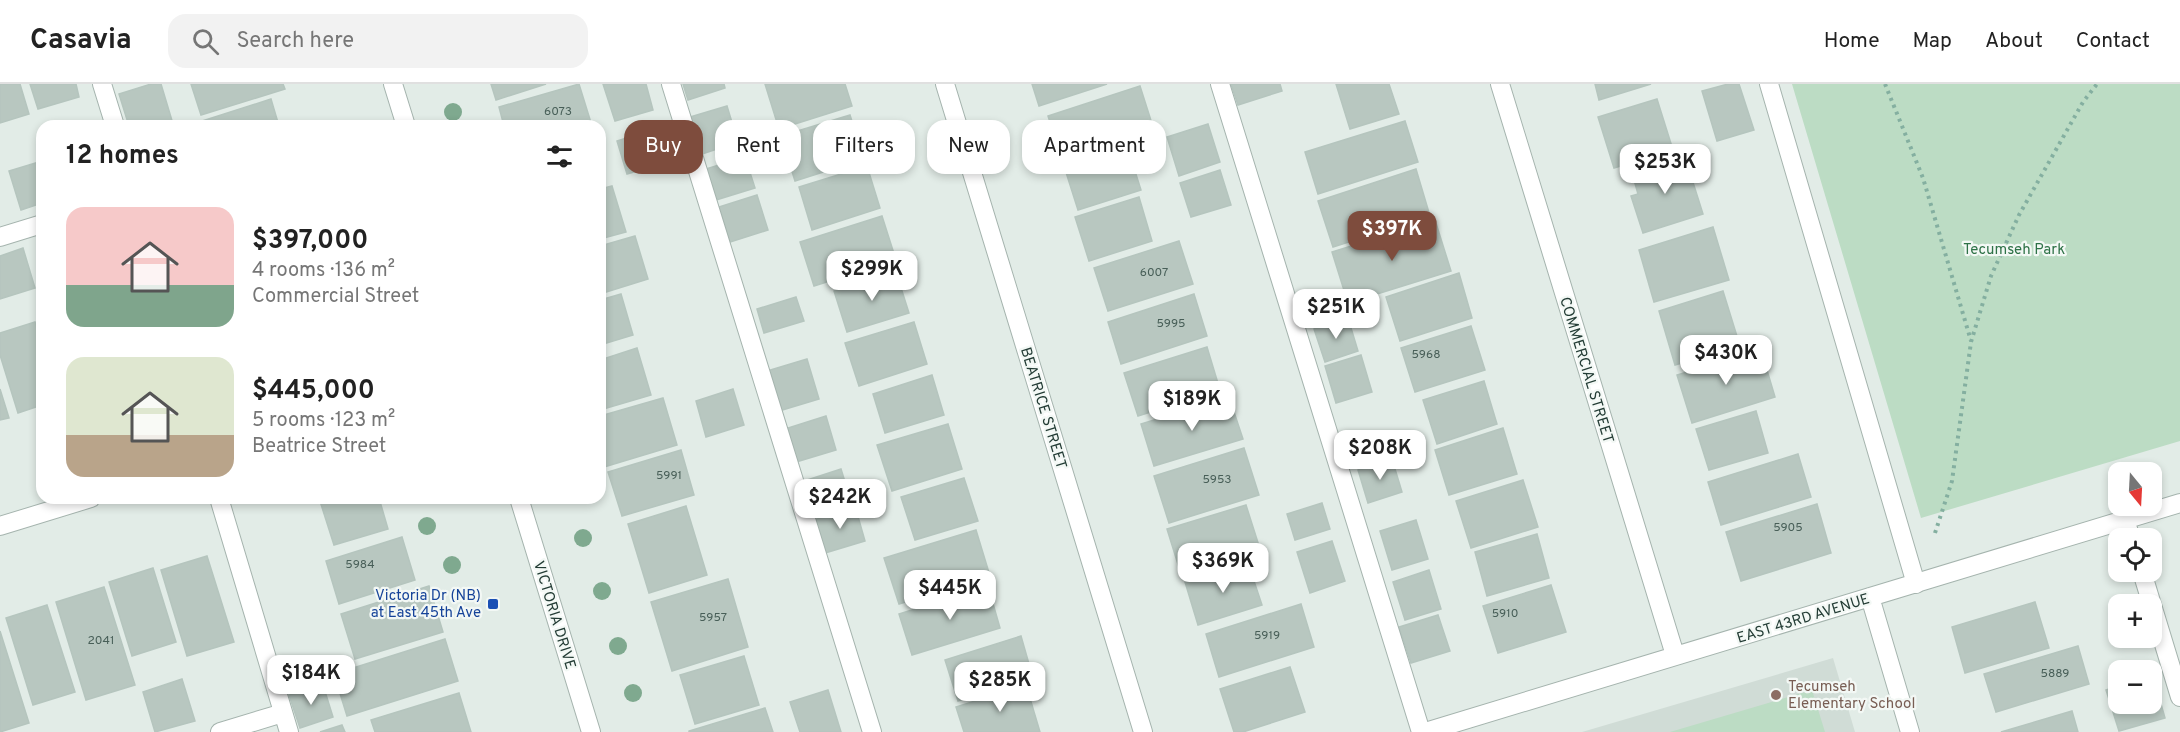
<!DOCTYPE html>
<html lang="en">
<head>
<meta charset="utf-8">
<style>
	body { margin:0; font-family:Overpass,sans-serif; background:#f2f2f2; color:#222; height:100vh; display:flex; flex-direction:column; font-size:22px; white-space:nowrap }
	* { box-sizing:border-box; margin:0 }
	p { font-size:20px; color:#767676 }
	.icon { flex:none; width:33px; height:33px; fill:none; stroke:currentColor; stroke-width:2; stroke-linecap:round; stroke-linejoin:round }
	.map { position:relative; flex:1; overflow:hidden }
	.side { position:absolute; left:36px; top:36px; width:570px; height:384px; display:flex; flex-direction:column; background:#fff; border-radius:18px; box-shadow:0 3px 9px #0003 }
	.side>* { flex:none }
	.top-card { position:absolute; left:624px; top:36px; width:570px; height:54px; display:flex; gap:12px }
	.needle { width:39px; rotate:162deg }
	.controls { position:absolute; left:2108px; top:378px; display:grid; gap:12px }
	.controls a { display:grid; place-items:center; width:54px; height:54px; border-radius:12px; background:#fff; box-shadow:0 3px 9px #0003; font-size:30px }
	.price { position:absolute; translate:-50% -51px; padding:0 14px; border-radius:12px; background:#fff; color:#222; font-size:20px; line-height:39px; filter:drop-shadow(0 2px 3px #0008) }
	.price::after { content:''; position:absolute; left:50%; top:36px; width:18px; height:14px; margin-left:-9px; background:inherit; clip-path:polygon(0 0,100% 0,50% 100%) }
	.price.selected { background:#7e4c3d; color:#fff }
	ul { padding:0; list-style:none }
	li { display:flex; align-items:center; gap:18px; height:150px; padding:0 30px }
	li span { display:grid; place-items:center; flex:none; width:168px; height:120px; border-radius:18px; color:#555 }
	li>.icon { margin-inline-start:auto }
	span .icon { width:72px; height:72px; fill:#fffc; stroke-width:1 }
	li b { font-size:26px }
	h2 { display:flex; justify-content:space-between; align-items:center; height:72px; padding:0 30px; font-size:26px }
	.tag { padding:0 21px; border-radius:18px; background:#fff; box-shadow:0 3px 9px #0003; font-size:21px; line-height:54px }
	.tag.selected { background:#7e4c3d; color:#fff }
	header { display:flex; align-items:center; gap:36px; box-sizing:border-box; height:84px; padding:0 30px; background:#fff; border-bottom:2px solid #e0e0e0 }
	header strong { font-size:28px }
	nav { display:flex; gap:33px; margin-inline-start:auto; font-size:21px }
	.search { width:420px; height:54px; background:#f2f2f2; display:flex; align-items:center; gap:15px; box-sizing:border-box; padding:0 21px; border-radius:18px; color:#767676; font-size:22px }
	.map>svg:first-child { display:block }
	.built { fill:#d0dcd6 }
	.green { fill:#bcdcc4 }
	.building { fill:#b8c7c0; stroke:#b5c5be; stroke-width:1.5 }
	.lines { fill:none; stroke-linecap:round; stroke-linejoin:round }
	.service-casing { stroke:#a5b4ae; stroke-width:20 }
	.minor-casing { stroke:#a5b4ae; stroke-width:20 }
	.tertiary-casing { stroke:#a5b4ae; stroke-width:20 }
	.path { stroke:#84afa0; stroke-width:4; stroke-dasharray:3 4.5; stroke-linecap:butt }
	.service { stroke:#fff; stroke-width:18 }
	.minor { stroke:#fff; stroke-width:18 }
	.tertiary { stroke:#fff; stroke-width:18 }
	.tree { fill:#7fa98f }
	.transit-dot { fill:#1a4fb4; stroke:#f3f8f5; stroke-width:2 }
	.education-dot { fill:#8d6e63; stroke:#f3f8f5; stroke-width:2 }
	.labels { text-anchor:middle; stroke-width:4.5; stroke-linejoin:round; paint-order:stroke }
	.number-label { font-size:12px; fill:#485f58 }
	.park-label { font-size:15px; fill:#2e7247; stroke:#f3f8f5 }
	.street-label { font-size:15px; fill:#233c35; stroke:#f3f8f5 }
	.transit-label { font-size:15px; fill:#164399; stroke:#f3f8f5; text-anchor:end }
	.education-label { font-size:15px; fill:#785e54; stroke:#f3f8f5; text-anchor:start }
</style>
</head>
<body>
<header>
<strong>Casavia</strong>
<div class="search"><svg class="icon" aria-label="search" viewBox="0 0 24 24"><circle cx="10" cy="10" r="6"/><path d="M15 15l6 6"/></svg>Search here</div>
<nav><a>Home</a><a>Map</a><a>About</a><a>Contact</a></nav>
</header>
<div class="map">
<svg width="2180" height="648" viewBox="0 0 2180 648">
	<rect width="100%" height="100%" fill="#e2ece7"/>
	<path class="built" d="M1833,574L1855,648H1582Z"/>
	<path class="green" d="M1792,0H2180V357L1921,434Z
		M1812,606L1825,648H1670Z"/>
	<path class="building" d="M0,0H20L29,30L0,39Z
		M30,0H76L79,13L38,25Z
		M151,0H161L173,40L165,42H129L119,10Z
		M191,0H283L285,5L201,31Z
		M491,0H546L496,16Z
		M579,0L592,42H504L499,23Z
		M603,0H646L653,26L615,37Z
		M683,0H724L725,4L688,16Z
		M765,0H845L852,22L779,45Z
		M1032,0H1107L1039,22Z
		M1231,0H1280L1282,7L1238,21Z
		M1336,0H1389L1399,30L1350,45Z
		M1595,0H1651L1599,16Z
		M1728,0H1739L1754,46L1717,57L1702,7Z
		M1140,2L1154,46L1062,75L1048,32Z
		M271,15L279,42H200L199,38Z
		M1657,15L1673,66L1614,84L1598,33Z
		M727,22L738,58L702,70L690,33Z
		M850,31L864,75L795,97L781,52Z
		M1405,37L1418,78L1318,110L1305,68Z
		M1208,40L1220,78L1179,92L1167,53Z
		M655,45L665,79L627,90L617,57Z
		M1127,62L1141,106L1078,126L1064,82Z
		M745,73L755,104L716,116L706,85Z
		M1685,73L1703,130L1643,149L1631,112L1638,110L1632,89Z
		M42,77V119L21,126L9,87Z
		M867,82L880,124L812,146L799,103Z
		M1416,85L1430,132L1333,163L1318,117Z
		M1220,86L1231,121L1191,133L1180,99Z
		M612,102L626,148L600,155V105Z
		M757,111L768,146L730,158L719,123Z
		M1139,113L1152,157L1089,177L1075,133Z
		M882,132L896,176L814,202L800,158Z
		M1435,136L1451,187L1348,219L1332,168Z
		M1713,143L1729,196L1654,218L1639,166Z
		M635,152L648,195L600,210V162Z
		M1179,157L1193,200L1108,227L1094,184Z
		M23,164L35,204L0,215V172Z
		M896,188L909,229L847,248L834,207Z
		M1459,189L1472,234L1400,257L1386,213Z
		M1723,207L1740,262L1675,281L1659,227Z
		M621,210L633,251L600,261V216Z
		M1194,210L1207,252L1121,280L1108,238Z
		M796,213L804,237L764,249L757,225Z
		M1348,234L1358,267L1325,278L1314,245Z
		M35,238L42,262V321L18,329L0,271V249Z
		M914,238L927,280L859,302L845,259Z
		M1471,242L1485,286L1415,308L1401,264Z
		M1207,263L1220,306L1138,332L1124,289Z
		M637,264L651,311L600,326V276Z
		M1761,266L1775,313L1692,339L1677,291Z
		M1361,271L1372,308L1336,319L1325,282Z
		M807,275L819,315L779,327L767,287Z
		M932,291L944,331L885,349L873,310Z
		M1484,297L1497,340L1437,360L1423,316Z
		M0,305L9,334L0,336Z
		M733,305L744,341L706,353L696,317Z
		M1229,313L1243,355L1154,382L1141,340Z
		M663,314L677,361L604,383L600,369V332Z
		M1756,327L1768,369L1709,386L1696,345Z
		M826,332L836,366L796,378L785,345Z
		M948,340L962,385L892,407L877,361Z
		M1503,344L1517,390L1449,411L1435,366Z
		M1244,364L1259,411L1169,439L1154,392Z
		M681,366L694,411L622,432L608,388Z
		M1798,370L1811,413L1721,441L1708,398Z
		M1392,375L1402,408L1368,419L1358,386Z
		M841,385L851,417L811,430L801,398Z
		M964,394L978,437L915,456L901,413Z
		M1523,396L1538,443L1471,464L1456,417Z
		M319,414H379L388,445L334,461Z
		M1322,419L1330,445L1295,456L1287,430Z
		M1817,420L1831,469L1741,497L1726,448Z
		M1246,421L1260,465L1181,490L1167,445Z
		M686,422L707,491L649,509L628,440Z
		M855,422L865,457L825,469L814,436Z
		M1416,436L1428,475L1392,486L1380,447Z
		M976,446L990,492L899,520L884,474Z
		M1537,450L1549,494L1487,512L1475,468Z
		M402,453L415,496L339,520L326,477Z
		M1332,457L1345,497L1310,509L1297,468Z
		M207,472L234,558L187,572L161,486Z
		M1248,479L1262,521L1198,541L1185,498Z
		M153,484L176,558L132,572L109,498Z
		M1429,486L1441,525L1405,536L1393,498Z
		M728,495L748,563L672,587L651,518Z
		M1551,501L1566,548L1498,569L1483,522Z
		M429,502L443,548L355,575L341,530Z
		M988,502L1000,544L912,571L899,530Z
		M104,503L135,601L86,616L56,518Z
		M2035,518L2049,564L1965,589L1952,543Z
		M1301,520L1314,563L1219,593L1206,550Z
		M47,521L75,608L33,621L6,534Z
		M1438,531L1450,567L1411,579L1399,543Z
		M0,547L29,639L0,648Z
		M1021,552L1033,594L958,617L945,576Z
		M445,555L458,597L347,632L334,590Z
		M2078,562L2089,600L1996,628L1984,590Z
		M744,572L759,621L695,640L680,591Z
		M1290,583L1305,628L1243,648H1234L1220,605Z
		M2153,592L2165,634L2119,647L2106,606L2118,602V620H2151V593Z
		M182,595L195,637L155,648L143,608Z
		M323,601L333,633L300,644L289,611Z
		M1026,601L1040,648H964L956,623Z
		M828,606L841,648H800L790,618Z
		M459,609L471,648H375L371,636Z
		M765,624L773,648H689V647Z
		M2072,627L2078,648H2001Z
		M342,641L345,648H320Z"/>
	<g class="lines">
		<defs>
			<path id="service" d="M102,0L115,42
				M671,0L872,648
				M1220,0L1421,648
				M1769,0L1916,500
				M0,153L42,140
				M219,414L289,648
				M2125,436L2131,454
				M2142,488L2180,613
				M220,648L283,629"/>
			<path id="minor" d="M945,0L1143,648
				M1500,0L1675,571
				M0,442L91,414
				M1870,513L1910,648
				M1425,648L2180,419"/>
			<path id="tertiary" d="M393,0L406,42
				M519,414L591,648"/>
		</defs>
		<use href="#service" class="service-casing"/>
		<use href="#minor" class="minor-casing"/>
		<use href="#tertiary" class="tertiary-casing"/>
		<path class="path" d="M1885,0L1923,94L1971,257
			M1935,449L1952,397L1971,258L1991,192L2019,131L2083,18L2097,0"/>
		<use href="#service" class="service"/>
		<use href="#minor" class="minor"/>
		<use href="#tertiary" class="tertiary"/>
	</g>
	<g class="tree">
		<circle cx="453" cy="28" r="9"/>
		<circle cx="427" cy="442" r="9"/>
		<circle cx="583" cy="454" r="9"/>
		<circle cx="452" cy="481" r="9"/>
		<circle cx="602" cy="507" r="9"/>
		<circle cx="618" cy="562" r="9"/>
		<circle cx="633" cy="609" r="9"/>
	</g>
	<rect class="transit-dot" x="487" y="514" width="12" height="12" rx="3"/>
	<circle class="education-dot" cx="1776" cy="611" r="6"/>
	<g class="labels">
		<g class="number-label">
			<text x="558" y="31">6073</text>
			<text x="1154" y="192">6007</text>
			<text x="1171" y="243">5995</text>
			<text x="1426" y="274">5968</text>
			<text x="669" y="395">5991</text>
			<text x="1217" y="399">5953</text>
			<text x="1788" y="447">5905</text>
			<text x="360" y="484">5984</text>
			<text x="1505" y="533">5910</text>
			<text x="713" y="537">5957</text>
			<text x="1267" y="555">5919</text>
			<text x="101" y="560">2041</text>
			<text x="2055" y="593">5889</text>
		</g>
		<g class="park-label">
			<text x="2014" y="170">Tecumseh Park</text>
		</g>
		<g class="street-label">
			<text transform="translate(1587 286) rotate(73)" y="5">COMMERCIAL STREET</text>
			<text transform="translate(1044 324) rotate(73)" y="5">BEATRICE STREET</text>
			<text transform="translate(555 531) rotate(73)" y="5">VICTORIA DRIVE</text>
			<text transform="translate(1803 534) rotate(-17)" y="5">EAST 43RD AVENUE</text>
		</g>
		<g class="transit-label">
			<text x="481" y="516">Victoria Dr (NB)<tspan x="481" dy="17">at East 45th Ave</tspan></text>
		</g>
		<g class="education-label">
			<text x="1788" y="607">Tecumseh<tspan x="1788" dy="17">Elementary School</tspan></text>
		</g>
	</g>
</svg>
<div class="controls">
<a><svg class="needle" viewBox="-14 -14 28 28"><path d="M0-13l5 13h-10z" fill="#e53935"/><path d="M0 13l5-13h-10z" fill="#767676"/></svg></a>
<a><svg class="icon" aria-label="locate" viewBox="0 0 24 24"><circle cx="12" cy="12" r="6"/><path d="M12 2v4M12 18v4M2 12h4M18 12h4"/></svg></a>
<a>+</a>
<a>−</a>
</div>
<b class="price" style="left:1665px;top:111px">$253K</b>
<b class="price selected" style="left:1392px;top:178px">$397K</b>
<b class="price" style="left:872px;top:218px">$299K</b>
<b class="price" style="left:1336px;top:256px">$251K</b>
<b class="price" style="left:1726px;top:302px">$430K</b>
<b class="price" style="left:1192px;top:348px">$189K</b>
<b class="price" style="left:1380px;top:397px">$208K</b>
<b class="price" style="left:840px;top:446px">$242K</b>
<b class="price" style="left:1223px;top:510px">$369K</b>
<b class="price" style="left:950px;top:537px">$445K</b>
<b class="price" style="left:311px;top:622px">$184K</b>
<b class="price" style="left:1000px;top:629px">$285K</b>
<div class="top-card">
<a class="tag selected">Buy</a>
<a class="tag">Rent</a>
<a class="tag">Filters</a>
<a class="tag">New</a>
<a class="tag">Apartment</a>
</div>
<section class="side">
<h2>12 homes<svg class="icon" aria-label="filters" viewBox="0 0 24 24"><path d="M4 7h16M4 17h16"/><circle cx="9" cy="7" r="2"/><circle cx="15" cy="17" r="2"/></svg></h2>
<ul>
<li><span style="background:linear-gradient(#f6c9c9 65%,#7fa58c 0)"><svg class="icon" aria-label="home" viewBox="0 0 24 24"><path d="M3 11l9-7 9 7M6 9v11h12V9"/></svg></span><div><b>$397,000</b><p>4 rooms · 136 m²</p><p>Commercial Street</p></div></li>
<li><span style="background:linear-gradient(#dfe7d0 65%,#b9a48a 0)"><svg class="icon" aria-label="home" viewBox="0 0 24 24"><path d="M3 11l9-7 9 7M6 9v11h12V9"/></svg></span><div><b>$445,000</b><p>5 rooms · 123 m²</p><p>Beatrice Street</p></div></li>
</ul>
</section>
</div>
</body>
</html>
